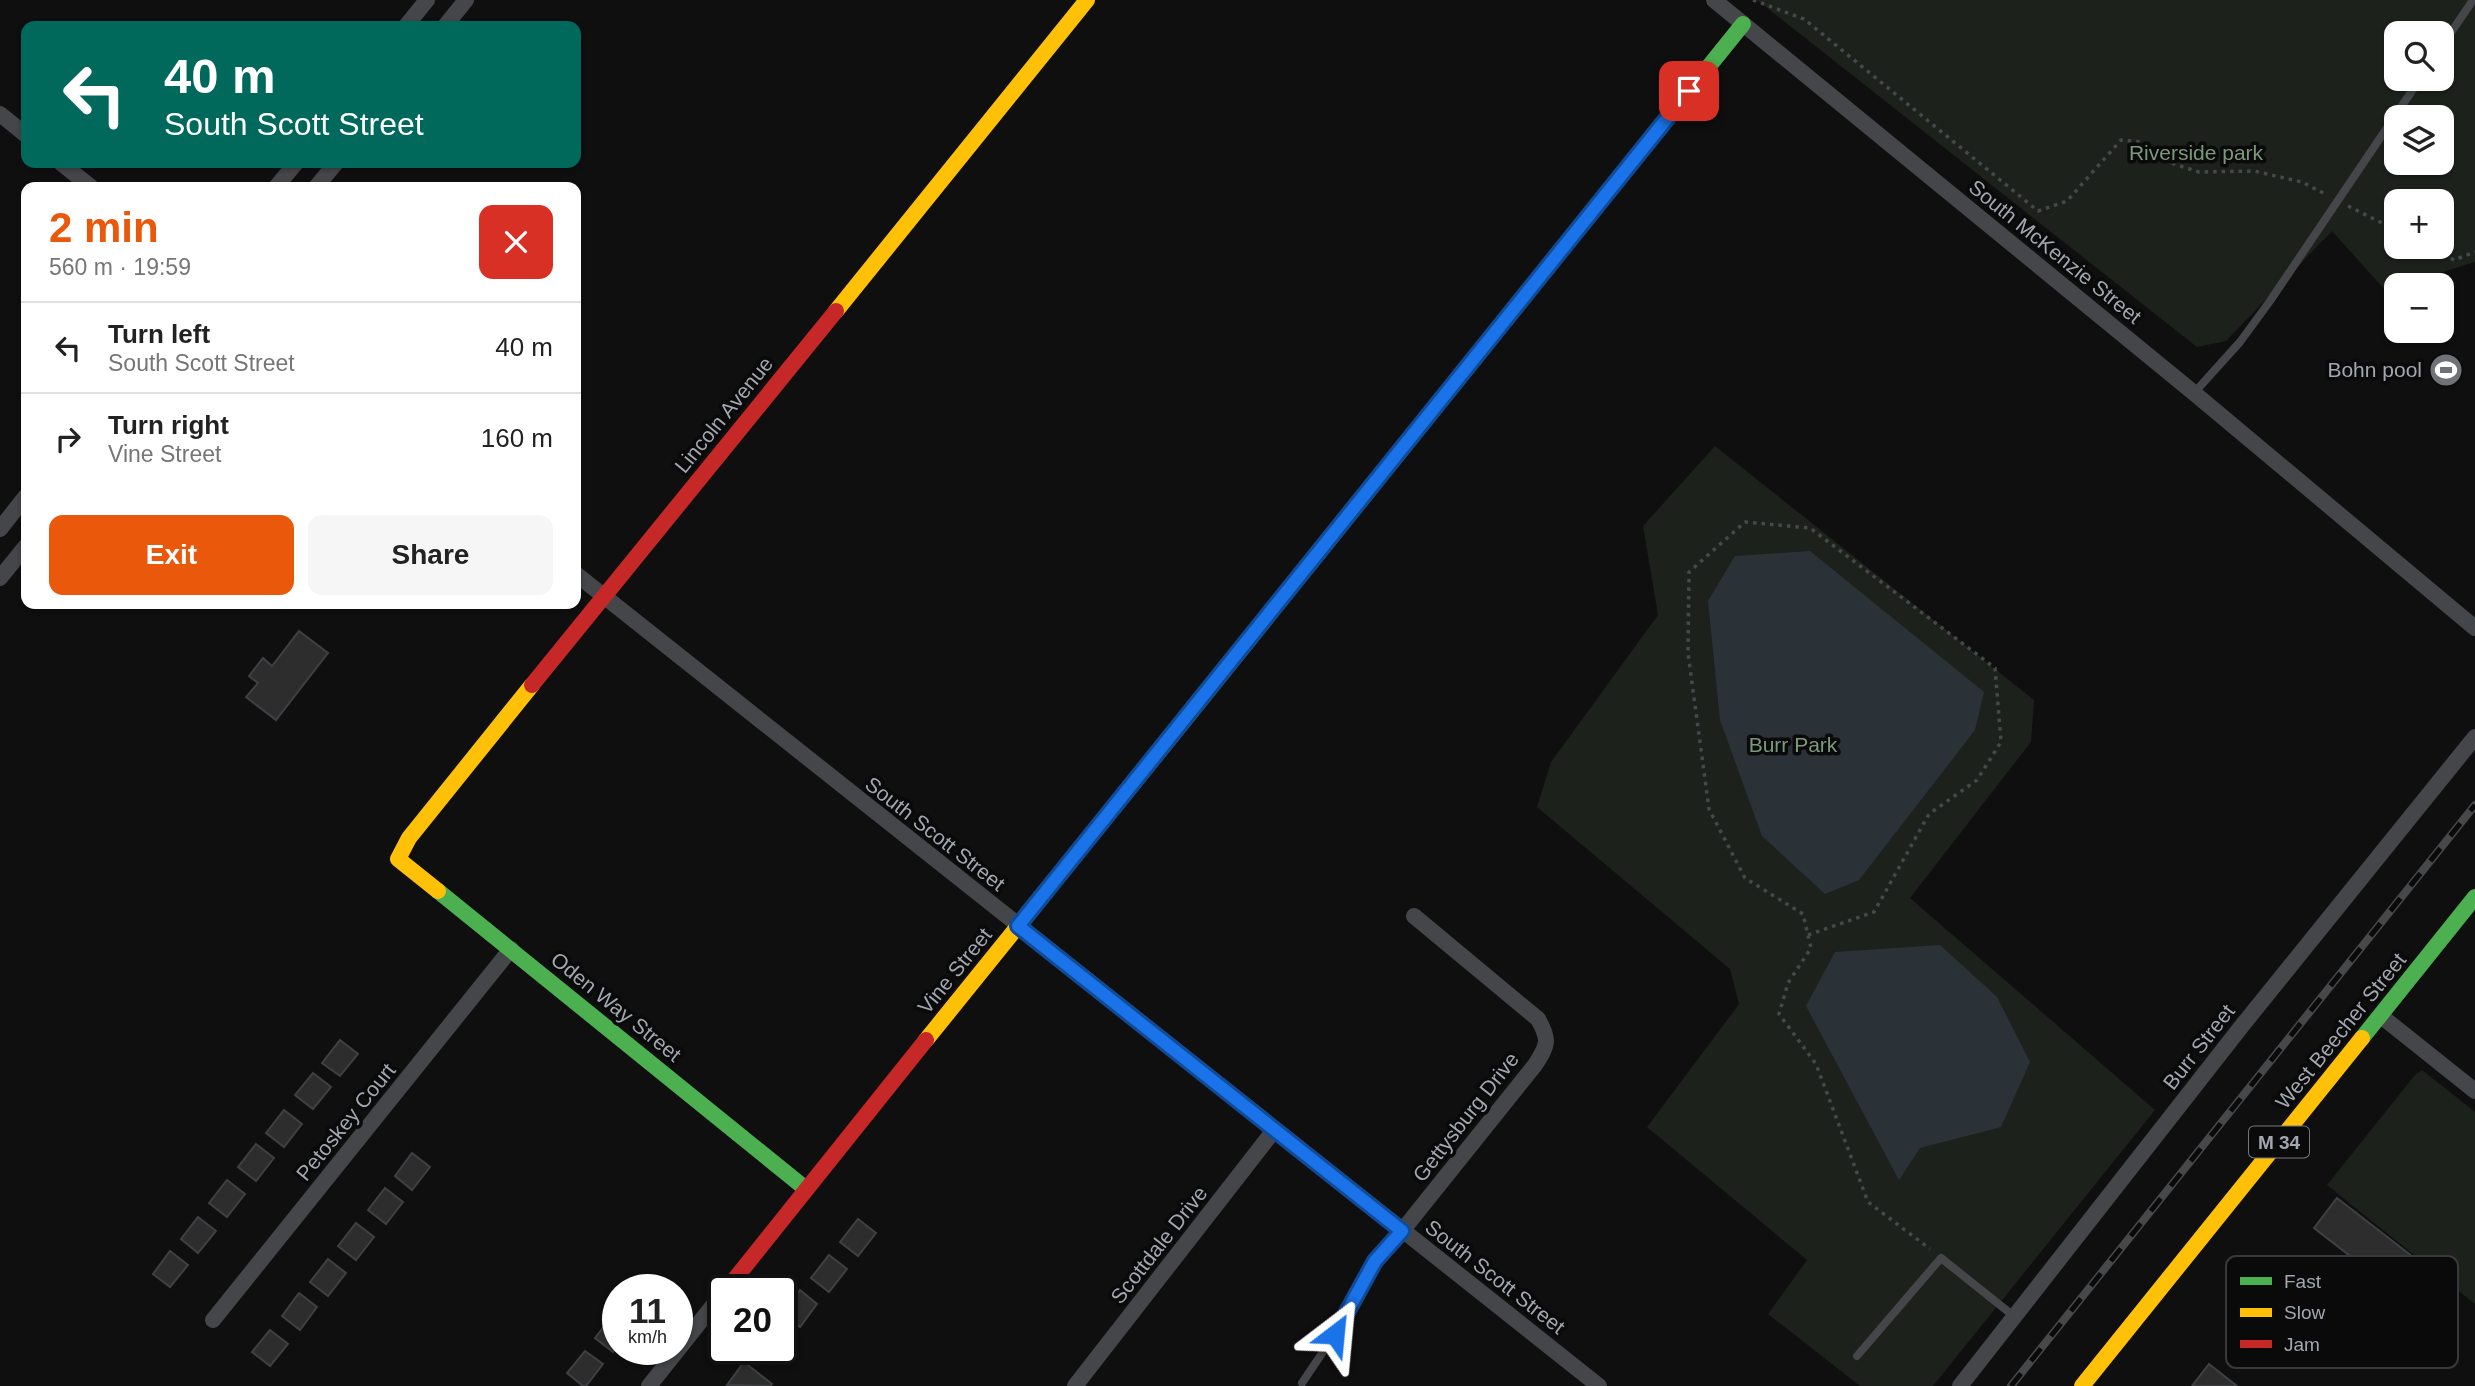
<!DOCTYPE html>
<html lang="en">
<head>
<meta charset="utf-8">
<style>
	:root { --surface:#fff; --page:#f6f6f6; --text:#222; --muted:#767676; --line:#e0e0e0; --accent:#ea580c }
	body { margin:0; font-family:Arial,sans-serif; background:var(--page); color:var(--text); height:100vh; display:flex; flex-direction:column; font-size:26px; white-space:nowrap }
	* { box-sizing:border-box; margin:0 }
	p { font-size:23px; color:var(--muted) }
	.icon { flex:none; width:38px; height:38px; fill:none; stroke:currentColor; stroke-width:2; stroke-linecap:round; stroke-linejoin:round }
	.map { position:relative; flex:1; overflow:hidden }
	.details { position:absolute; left:21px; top:182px; width:560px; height:427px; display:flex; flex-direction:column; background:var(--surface); border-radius:14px; box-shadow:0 2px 5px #0004 }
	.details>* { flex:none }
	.top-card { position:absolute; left:21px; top:21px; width:560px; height:147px; border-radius:14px; box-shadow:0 2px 5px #0004; background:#00695c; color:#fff; overflow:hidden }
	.tools { position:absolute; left:2384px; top:21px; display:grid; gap:14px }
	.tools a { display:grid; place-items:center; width:70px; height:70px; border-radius:14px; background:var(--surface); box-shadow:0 2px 5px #0004; font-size:35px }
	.speed { position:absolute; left:602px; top:1274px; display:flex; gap:14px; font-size:35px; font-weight:700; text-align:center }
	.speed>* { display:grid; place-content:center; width:91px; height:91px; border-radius:50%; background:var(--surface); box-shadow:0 2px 5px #0004; line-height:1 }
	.speed small { font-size:18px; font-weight:400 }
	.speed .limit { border:4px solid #111; border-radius:10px; background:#fff; color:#111 }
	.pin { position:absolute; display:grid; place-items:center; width:60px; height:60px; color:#fff; margin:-30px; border-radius:14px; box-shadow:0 4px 10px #0006 }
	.me { position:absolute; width:77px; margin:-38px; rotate:29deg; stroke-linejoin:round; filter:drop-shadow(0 0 5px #0008) }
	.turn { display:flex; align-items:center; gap:24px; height:147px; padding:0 28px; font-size:32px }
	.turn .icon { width:91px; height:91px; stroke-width:2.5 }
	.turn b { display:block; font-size:49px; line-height:60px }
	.round { display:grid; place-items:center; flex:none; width:74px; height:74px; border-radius:14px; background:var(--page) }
	.head { display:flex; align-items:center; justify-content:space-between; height:119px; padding:0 28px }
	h1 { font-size:42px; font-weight:700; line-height:52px; color:var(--accent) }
	.button { display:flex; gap:14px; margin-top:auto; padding:14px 28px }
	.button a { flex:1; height:80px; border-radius:14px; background:var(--accent); color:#fff; font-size:28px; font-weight:700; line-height:80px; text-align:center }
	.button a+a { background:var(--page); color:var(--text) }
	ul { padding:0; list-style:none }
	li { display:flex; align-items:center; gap:21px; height:91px; padding:0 28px; border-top:2px solid var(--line) }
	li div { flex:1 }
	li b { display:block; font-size:26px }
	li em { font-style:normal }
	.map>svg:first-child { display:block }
	.green { fill:#1c211c; fill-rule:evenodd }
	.water { fill:#2b3237 }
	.building { fill:#2d2d2e; stroke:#3f4043; stroke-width:2 }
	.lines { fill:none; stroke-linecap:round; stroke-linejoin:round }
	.path { stroke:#46484a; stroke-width:3.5; stroke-dasharray:3.5 5; stroke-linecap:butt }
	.lane { stroke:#454649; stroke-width:8 }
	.street { stroke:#454649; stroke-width:16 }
	.fast { stroke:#4caf50; stroke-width:16 }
	.slow { stroke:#ffc107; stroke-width:16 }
	.jam { stroke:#c62828; stroke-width:16 }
	.rail-casing { stroke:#47484a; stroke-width:8 }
	.rail { stroke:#0a0a0b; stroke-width:5; stroke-dasharray:16; stroke-linecap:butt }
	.route-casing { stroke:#114b97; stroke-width:18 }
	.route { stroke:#1a73e8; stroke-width:12 }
	.labels { text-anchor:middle; stroke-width:7; stroke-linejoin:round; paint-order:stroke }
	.shield { fill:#0a0a0b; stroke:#74787e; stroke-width:2 }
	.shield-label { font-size:19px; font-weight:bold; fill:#a2a7af }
	.park-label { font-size:21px; fill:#7c987b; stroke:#0a0a0b }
	.street-label { font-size:21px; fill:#a2a7af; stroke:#0a0a0b }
	.poi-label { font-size:21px; fill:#a2a7af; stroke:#0a0a0b; text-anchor:end }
	.key { fill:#0a0a0b; stroke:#38393c; stroke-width:2 }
	.key-label { font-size:19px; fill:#a2a7af }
</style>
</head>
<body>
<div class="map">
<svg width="2475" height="1386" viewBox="0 0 2475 1386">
	<rect width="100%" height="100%" fill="#0f0f10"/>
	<!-- green -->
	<g class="green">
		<path d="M1757 0H2475V262L2385 290 2332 231 2226 341 2197 347ZM2396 33H2441V79H2396ZM2396 117H2441V163H2396ZM2396 201H2441V247H2396Z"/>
		<polygon points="1715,446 2034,700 2031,742 1910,898 2155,1110 1933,1386 1860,1386 1768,1314 1807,1260 1647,1127 1739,1004 1730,969 1537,807 1551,762 1658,615 1643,526"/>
		<polygon points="2422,1070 2475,1112 2475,1304 2327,1185 2415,1075"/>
	</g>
	<!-- water -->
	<g class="water">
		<polygon points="1810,551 1984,692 1975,730 1859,880 1825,894 1762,836 1720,720 1708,601 1735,556"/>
		<polygon points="1940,945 1997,997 2030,1062 2001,1127 1920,1148 1899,1180 1806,1006 1835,952"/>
	</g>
	<!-- building -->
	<g class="building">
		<polygon points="299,631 328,653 276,720 246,697 258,683 249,676 263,658 272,666"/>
		<polygon points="340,1040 358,1054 340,1076 322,1063"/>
		<polygon points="313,1073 331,1087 313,1109 295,1095"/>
		<polygon points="284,1110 302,1124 284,1147 266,1133"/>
		<polygon points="256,1144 274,1158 256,1181 238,1167"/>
		<polygon points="412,1153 430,1167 412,1190 395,1176"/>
		<polygon points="227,1180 245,1194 227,1217 209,1203"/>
		<polygon points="385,1188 403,1202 386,1224 368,1210"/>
		<polygon points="2337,1198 2413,1257 2390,1287 2314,1228"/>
		<polygon points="198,1217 216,1231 198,1253 181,1239"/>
		<polygon points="858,1219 876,1233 858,1256 840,1242"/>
		<polygon points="356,1223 374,1237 356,1260 338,1246"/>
		<polygon points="170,1251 188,1265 170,1287 153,1274"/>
		<polygon points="829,1255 847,1269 829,1292 811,1278"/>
		<polygon points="328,1259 346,1273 328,1296 310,1282"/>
		<polygon points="642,1278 657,1290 632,1290"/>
		<polygon points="800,1290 817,1304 800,1327 782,1313"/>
		<polygon points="299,1293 317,1307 300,1330 282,1316"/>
		<polygon points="613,1315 618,1319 618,1345 613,1352 595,1338"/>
		<polygon points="270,1330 288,1344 270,1366 252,1352"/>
		<polygon points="782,1336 789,1341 772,1364 754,1350 782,1349"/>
		<polygon points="585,1351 603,1364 586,1386 583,1386 567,1373"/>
		<polygon points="744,1362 772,1384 770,1386 727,1385"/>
		<polygon points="2209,1364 2237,1386 2192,1386"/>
	</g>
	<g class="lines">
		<!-- path -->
		<g class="path">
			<polyline points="1753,0 1804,19 2038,211 2067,201 2121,140 2141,142 2171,163 2199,172 2254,171 2302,182 2325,194"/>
			<polyline points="2348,206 2396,230"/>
			<polyline points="2428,247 2454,260 2475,252"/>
			<polyline points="1808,935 1874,912 1929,814 1977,780 2001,742 1995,668 1810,528 1745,522 1689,572 1688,653 1709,809 1745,878 1803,914 1811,948 1788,983 1779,1014 1816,1064 1868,1202 1930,1249"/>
		</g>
		<!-- lane -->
		<g class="lane">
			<polyline points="2441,47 2473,0"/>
			<polyline points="2194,393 2240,342 2270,301 2420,79"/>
			<polyline points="1857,1356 1941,1258 2015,1317"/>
			<polyline points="1302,1383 1335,1334 1375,1261 1402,1231"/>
		</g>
		<!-- street -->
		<g class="street">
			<polyline points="1714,0 2194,393 2475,628"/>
			<polyline points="406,26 427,0"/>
			<polyline points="445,26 466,0"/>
			<polyline points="0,114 26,135"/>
			<polyline points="61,163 91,187"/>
			<polyline points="276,187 296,163"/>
			<polyline points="316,187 336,163"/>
			<polyline points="0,529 26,496"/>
			<polyline points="576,574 1599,1386"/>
			<polyline points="0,578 26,546"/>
			<polyline points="2381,1016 2475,1091"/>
			<path d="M1402 1231 1535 1065C1548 1045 1550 1040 1538 1019L1414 916"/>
			<polyline points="213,1320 511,949"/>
			<polyline points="649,1386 723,1293"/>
			<polyline points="1075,1386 1275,1129"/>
			<polyline points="1960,1386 2241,1027 2475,737"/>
		</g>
		<!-- fast -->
		<g class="fast">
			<polyline points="1656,132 1743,24"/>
			<polyline points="1191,712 1480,352"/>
			<polyline points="438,891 806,1189"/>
			<polyline points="2362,1038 2475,897"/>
		</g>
		<!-- slow -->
		<g class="slow">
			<polyline points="836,311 1087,0"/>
			<polyline points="438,891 398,859 409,838 532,685"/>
			<polyline points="926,1040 1191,712"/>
			<polyline points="2082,1386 2362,1038"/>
		</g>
		<!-- jam -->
		<g class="jam">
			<polyline points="1480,352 1656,132"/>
			<polyline points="532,685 836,311"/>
			<polyline points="726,1290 926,1040"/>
		</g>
		<defs>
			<polyline id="rail" points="2011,1386 2475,805"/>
		</defs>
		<!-- rail casing -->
		<use href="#rail" class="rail-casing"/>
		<!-- rail -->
		<use href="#rail" class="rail"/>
	</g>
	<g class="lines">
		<defs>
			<polyline id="route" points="1335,1334 1375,1261 1402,1231 1018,926 1689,91"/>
		</defs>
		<!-- route casing -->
		<use href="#route" class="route-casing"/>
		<!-- route -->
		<use href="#route" class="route"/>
	</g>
	<!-- icons -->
	<defs>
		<symbol id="stadium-disc" viewBox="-11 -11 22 22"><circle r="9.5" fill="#6f7277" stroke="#0a0a0b"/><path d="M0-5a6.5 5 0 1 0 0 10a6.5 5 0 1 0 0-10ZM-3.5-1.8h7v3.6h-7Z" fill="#fff"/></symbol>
	</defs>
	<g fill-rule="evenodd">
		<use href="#stadium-disc" x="2427" y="351" width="38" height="38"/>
	</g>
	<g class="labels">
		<!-- shield labels -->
		<rect class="shield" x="2249" y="1126.5" width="60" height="31" rx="5"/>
		<g class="shield-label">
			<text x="2279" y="1149">M 34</text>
		</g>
		<!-- park labels -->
		<g class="park-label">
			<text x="2196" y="160">Riverside park</text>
			<text x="1793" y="752">Burr Park</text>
		</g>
		<!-- street labels -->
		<g class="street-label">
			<text transform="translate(2055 252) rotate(39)" y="7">South McKenzie Street</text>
			<text transform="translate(724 415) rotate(-51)" y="7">Lincoln Avenue</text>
			<text transform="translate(935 834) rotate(38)" y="7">South Scott Street</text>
			<text transform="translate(955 971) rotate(-51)" y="7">Vine Street</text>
			<text transform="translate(616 1007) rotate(39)" y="7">Oden Way Street</text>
			<text transform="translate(2341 1031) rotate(-51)" y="7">West Beecher Street</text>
			<text transform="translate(2199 1047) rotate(-52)" y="7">Burr Street</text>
			<text transform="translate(1466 1117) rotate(-52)" y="7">Gettysburg Drive</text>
			<text transform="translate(346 1122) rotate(-51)" y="7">Petoskey Court</text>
			<text transform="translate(1159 1245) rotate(-52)" y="7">Scottdale Drive</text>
			<text transform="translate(1495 1277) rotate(38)" y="7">South Scott Street</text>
		</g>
		<!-- poi labels -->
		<g class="poi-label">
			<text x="2422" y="377">Bohn pool</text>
		</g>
	</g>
	<!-- legend -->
	<rect x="2226" y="1256" width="232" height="112" rx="10" class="key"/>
	<rect x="2240" y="1277" width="32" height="8" fill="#4caf50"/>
	<rect x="2240" y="1308" width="32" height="9" fill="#ffc107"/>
	<rect x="2240" y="1340" width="32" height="8" fill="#c62828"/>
	<g class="key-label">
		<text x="2284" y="1288">Fast</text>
		<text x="2284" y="1319">Slow</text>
		<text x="2284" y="1351">Jam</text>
	</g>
</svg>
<div class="tools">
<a><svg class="icon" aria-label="search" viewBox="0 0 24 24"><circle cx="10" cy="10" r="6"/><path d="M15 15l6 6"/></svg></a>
<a><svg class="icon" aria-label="layers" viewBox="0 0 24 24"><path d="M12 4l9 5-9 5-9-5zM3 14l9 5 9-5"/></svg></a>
<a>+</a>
<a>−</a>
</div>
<div class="speed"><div>11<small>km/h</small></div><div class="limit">20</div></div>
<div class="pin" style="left:1689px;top:91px;background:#d93025"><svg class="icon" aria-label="arrive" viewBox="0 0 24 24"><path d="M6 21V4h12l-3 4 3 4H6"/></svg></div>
<svg class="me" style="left:1335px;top:1334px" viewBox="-20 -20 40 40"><path d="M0-17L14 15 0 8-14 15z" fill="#1a73e8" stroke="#fff" stroke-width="4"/></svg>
<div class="top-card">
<div class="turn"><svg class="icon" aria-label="left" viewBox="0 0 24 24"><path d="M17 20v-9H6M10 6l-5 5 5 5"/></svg><div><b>40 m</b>South Scott Street</div></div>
</div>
<section class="details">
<div class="head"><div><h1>2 min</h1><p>560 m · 19:59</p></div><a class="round" style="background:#d93025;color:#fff"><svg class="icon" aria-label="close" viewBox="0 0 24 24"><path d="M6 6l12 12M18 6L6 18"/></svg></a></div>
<ul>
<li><svg class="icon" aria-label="left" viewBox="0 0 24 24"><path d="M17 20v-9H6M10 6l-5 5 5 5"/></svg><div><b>Turn left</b><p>South Scott Street</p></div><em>40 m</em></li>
<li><svg class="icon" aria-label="right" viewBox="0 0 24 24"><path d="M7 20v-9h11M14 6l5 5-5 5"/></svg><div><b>Turn right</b><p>Vine Street</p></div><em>160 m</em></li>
</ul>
<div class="button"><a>Exit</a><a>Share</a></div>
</section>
</div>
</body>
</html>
